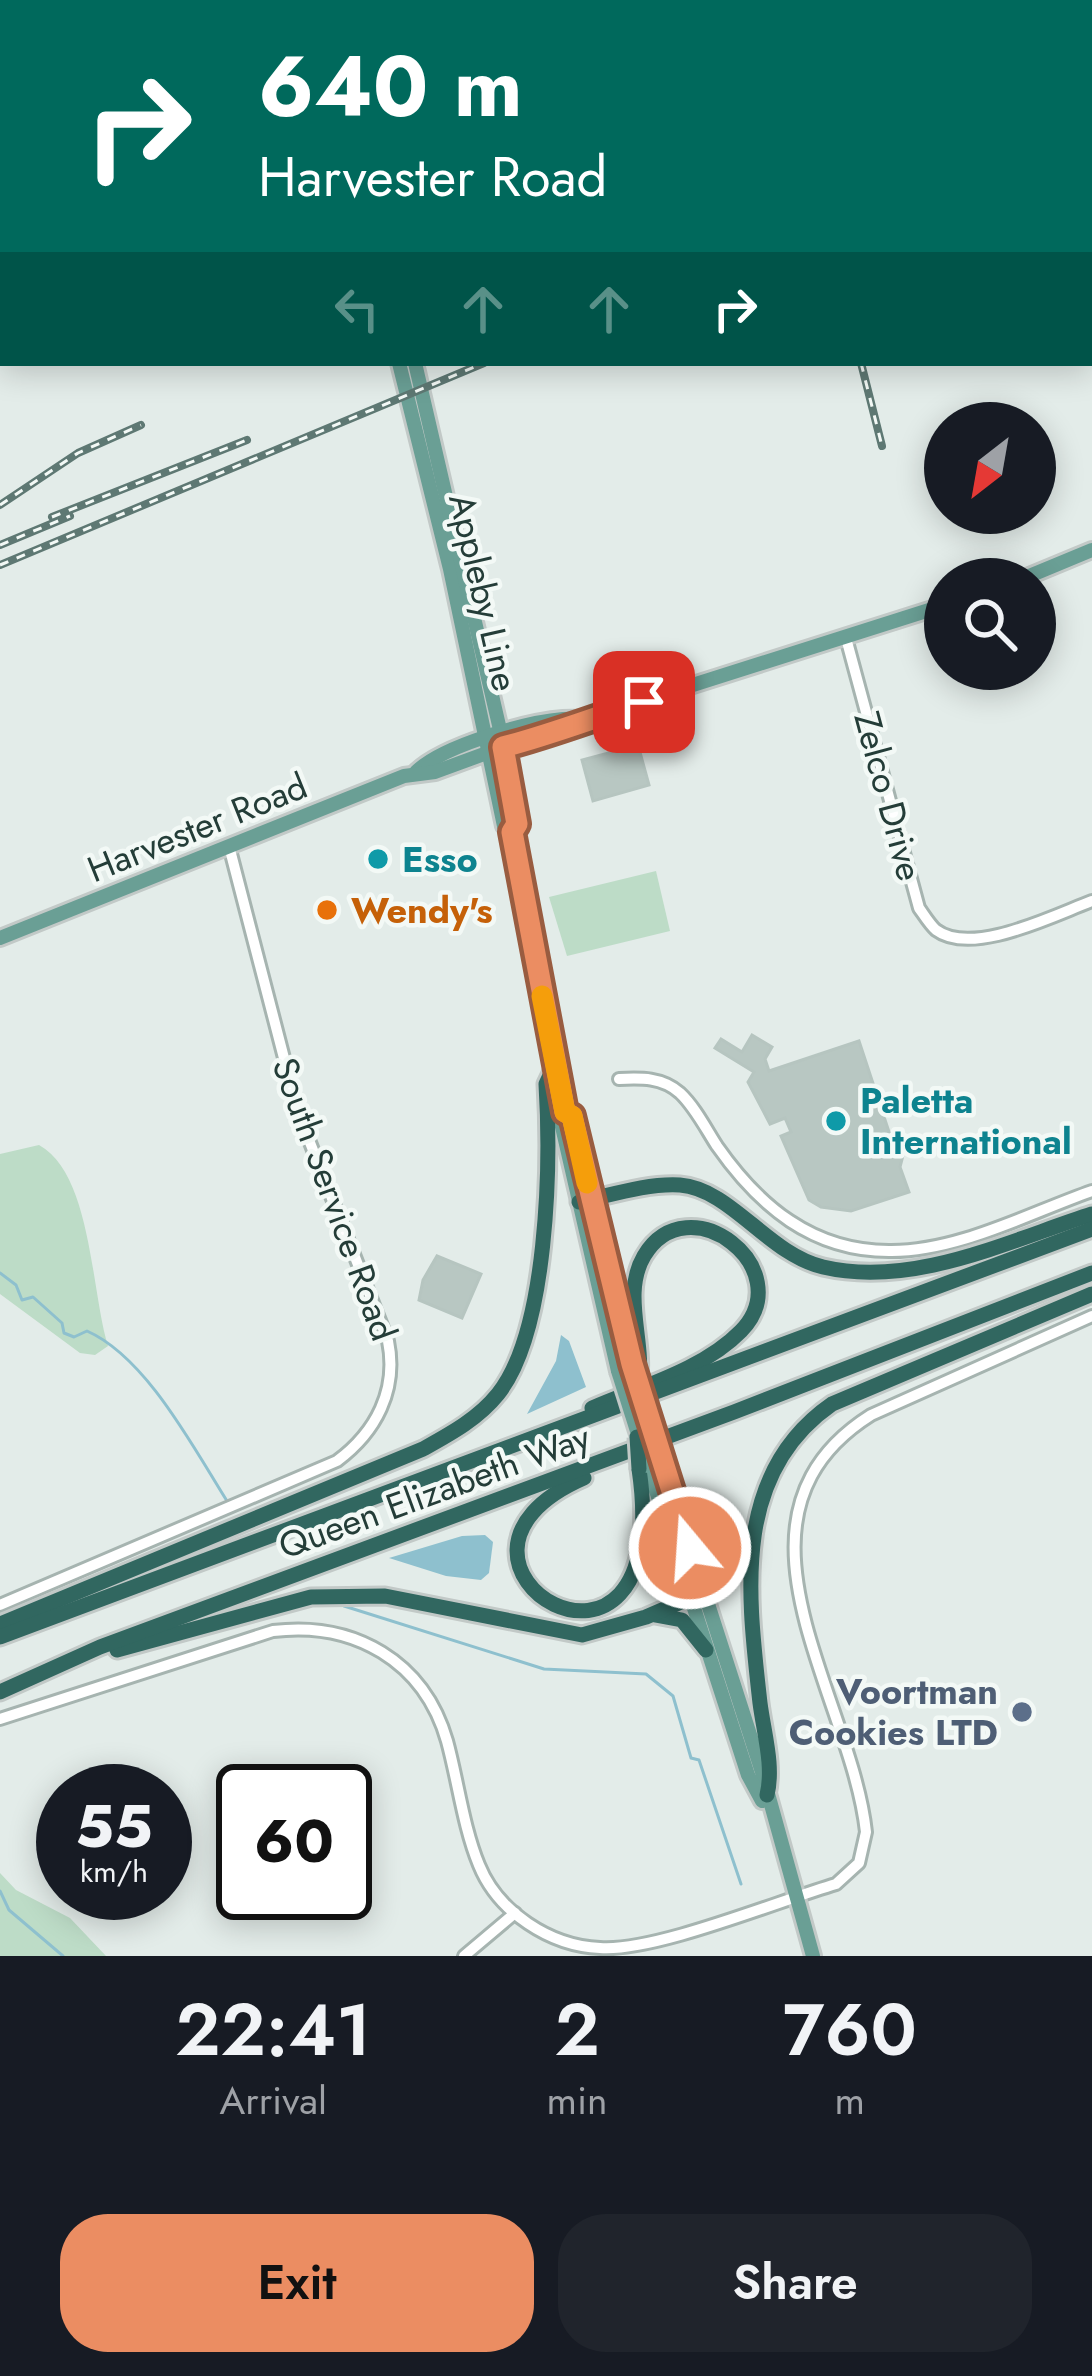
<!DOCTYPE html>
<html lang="en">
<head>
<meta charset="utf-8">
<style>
	:root { --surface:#171b24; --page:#20242c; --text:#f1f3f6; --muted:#9ea1a6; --accent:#eb8d62 }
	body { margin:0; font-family:Jost,sans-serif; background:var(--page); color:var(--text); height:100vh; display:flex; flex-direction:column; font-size:45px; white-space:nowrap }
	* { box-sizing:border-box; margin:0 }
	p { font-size:39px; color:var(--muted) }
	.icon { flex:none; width:66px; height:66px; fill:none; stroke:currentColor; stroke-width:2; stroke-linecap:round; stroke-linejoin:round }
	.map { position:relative; height:1956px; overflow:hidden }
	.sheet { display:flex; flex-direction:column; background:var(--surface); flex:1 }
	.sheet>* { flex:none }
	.hud { position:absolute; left:0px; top:0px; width:1092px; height:366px; box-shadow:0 6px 30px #0003; background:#00695c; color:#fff; overflow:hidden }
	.needle { width:78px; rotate:211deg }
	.tools { position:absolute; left:924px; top:402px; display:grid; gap:24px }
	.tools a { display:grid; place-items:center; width:132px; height:132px; border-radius:50%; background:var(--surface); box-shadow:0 6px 30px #0003; font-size:60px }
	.speed { position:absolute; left:36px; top:1764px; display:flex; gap:24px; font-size:60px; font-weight:700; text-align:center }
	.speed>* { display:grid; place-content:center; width:156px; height:156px; border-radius:50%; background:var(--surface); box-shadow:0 6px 30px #0003; line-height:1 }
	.speed small { font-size:30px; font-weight:400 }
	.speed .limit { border:6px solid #111; border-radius:18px; background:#fff; color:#111 }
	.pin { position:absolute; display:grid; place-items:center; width:102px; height:102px; color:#fff; margin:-51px; border-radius:24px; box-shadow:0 6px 18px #0006 }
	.me { position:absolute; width:132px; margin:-66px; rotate:342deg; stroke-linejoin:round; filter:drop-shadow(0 0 9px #0008) }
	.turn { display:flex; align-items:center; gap:42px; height:252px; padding:0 60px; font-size:54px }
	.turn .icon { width:156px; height:156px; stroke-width:2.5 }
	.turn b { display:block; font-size:84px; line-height:102px }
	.lanes { display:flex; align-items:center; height:114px; padding:0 60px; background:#0003; justify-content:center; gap:60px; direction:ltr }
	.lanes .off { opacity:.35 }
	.eta { display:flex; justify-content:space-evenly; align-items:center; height:204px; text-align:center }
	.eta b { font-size:72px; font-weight:600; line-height:84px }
	.primary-button { display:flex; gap:24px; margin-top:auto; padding:24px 60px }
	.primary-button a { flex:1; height:138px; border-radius:48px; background:var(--accent); color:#111; font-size:48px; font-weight:600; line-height:138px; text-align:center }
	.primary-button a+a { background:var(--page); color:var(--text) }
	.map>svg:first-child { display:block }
	.green { fill:#bddcc7 }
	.water { fill:#8ec0ce }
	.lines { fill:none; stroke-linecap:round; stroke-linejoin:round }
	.stream { stroke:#8ec0ce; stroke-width:3 }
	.building { fill:#b8c7c2; stroke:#b6c5c0; stroke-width:3 }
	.minor-casing { stroke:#a6b4b0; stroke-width:16 }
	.major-casing { stroke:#c2c9c7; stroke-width:20 }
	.highway-casing { stroke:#c2c9c7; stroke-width:21 }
	.minor { stroke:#fff; stroke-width:10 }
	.major { stroke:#6a9f95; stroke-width:14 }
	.highway { stroke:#316760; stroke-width:15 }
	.rail-casing { stroke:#5e7873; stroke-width:8 }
	.rail { stroke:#f3f9f6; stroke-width:3; stroke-dasharray:9; stroke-linecap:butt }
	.major-bridge-casing { stroke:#c2c9c7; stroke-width:20; stroke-linecap:butt }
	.highway-bridge-casing { stroke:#c2c9c7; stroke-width:21; stroke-linecap:butt }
	.major-bridge { stroke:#6a9f95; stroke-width:14 }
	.highway-bridge { stroke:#316760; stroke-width:15 }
	.route-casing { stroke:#995c40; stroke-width:30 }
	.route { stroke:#eb8d62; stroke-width:21 }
	.slow { stroke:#f59e0b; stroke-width:21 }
	.culture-dot { fill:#0f9aa8; stroke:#f3f9f6; stroke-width:4.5 }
	.food-dot { fill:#e8710a; stroke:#f3f9f6; stroke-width:4.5 }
	.service-dot { fill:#5c6f8a; stroke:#f3f9f6; stroke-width:4.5 }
	.labels { text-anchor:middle; stroke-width:9; stroke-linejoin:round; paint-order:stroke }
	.street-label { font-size:36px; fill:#243d38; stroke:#f3f9f6 }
	.culture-label { font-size:36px; font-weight:bold; fill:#0d838f; stroke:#f3f9f6; text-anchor:start }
	.food-label { font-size:36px; font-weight:bold; fill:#c56008; stroke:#f3f9f6; text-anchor:start }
	.service-label { font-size:36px; font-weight:bold; fill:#4e5e75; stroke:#f3f9f6; text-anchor:end }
</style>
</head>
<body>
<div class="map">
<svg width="1092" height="1956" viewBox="0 0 1092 1956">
	<rect width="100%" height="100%" fill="#e3ece9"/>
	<!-- green -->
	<g class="green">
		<polygon points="656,871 670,931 567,956 549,897"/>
		<path d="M39 1145C92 1174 91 1292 108 1346L95 1355 80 1353 0 1294V1154Z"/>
		<polygon points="0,1873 16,1890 70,1918 106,1956 0,1956"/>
	</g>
	<!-- water -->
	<g class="water">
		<polygon points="561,1335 569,1341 586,1387 527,1414 556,1361"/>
		<polygon points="462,1536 485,1535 493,1542 489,1573 481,1580 446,1576 389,1558"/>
	</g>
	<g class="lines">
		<!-- stream -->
		<g class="stream">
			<path d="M0 1273 16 1285 22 1300 33 1297 62 1323 64 1333 74 1337 87 1331C146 1357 193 1447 227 1501"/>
			<polyline points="344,1606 544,1669 646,1674 673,1696 691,1758 699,1760 741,1884"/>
			<polyline points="0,1891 9,1910 63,1956"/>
		</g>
	</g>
	<!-- building -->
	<g class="building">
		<polygon points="638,745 649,785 593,801 582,760"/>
		<polygon points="752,1035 772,1047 765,1059 769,1071 859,1041 892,1141 906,1144 900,1167 909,1192 851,1211 821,1207 809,1200 781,1136 791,1132 785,1118 770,1124 748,1082 754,1072 715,1048 721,1039 742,1052"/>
		<polygon points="437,1256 481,1274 462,1318 419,1300 423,1280"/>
	</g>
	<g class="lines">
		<defs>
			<g id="minor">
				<polyline points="7,0 8,3"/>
				<polyline points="72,3 74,0"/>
				<polyline points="234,3 236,0"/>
				<polyline points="271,3 280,0"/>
				<polyline points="0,89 3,88"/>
				<path d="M846 638 919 908C924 915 930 925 936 930 972 957 1054 915 1092 901"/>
				<path d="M619 1079C641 1078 662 1077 680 1093 695 1107 706 1129 717 1146 759 1206 812 1251 889 1251 957 1252 1029 1213 1092 1191"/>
				<path d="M0 1605 337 1461C376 1432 398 1390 388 1341L298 1112 229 846"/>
				<path d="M0 1719 273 1631C354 1621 424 1661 447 1741 458 1781 463 1826 479 1865 498 1912 550 1946 600 1948 655 1952 778 1901 836 1884L859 1863 866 1832C851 1694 710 1517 871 1415L1092 1316"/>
				<polyline points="464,1956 515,1913"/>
			</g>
			<g id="major">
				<polyline points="309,0 310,3"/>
				<polyline points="326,0 326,3"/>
				<polyline points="399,363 450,569 504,826 512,832 565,1112 560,1118 618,1371"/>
				<polyline points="415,363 501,734 517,824 512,832"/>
				<polyline points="1022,579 1092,550"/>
				<path d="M416 772C442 746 526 722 563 719 574 718 581 720 592 717L945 605"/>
				<polyline points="0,938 404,776 435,772 503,747 570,730 579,721"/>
				<polyline points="565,1112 572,1116 636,1377"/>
				<polyline points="662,1461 762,1772 813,1956"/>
				<polyline points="648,1466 748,1775 762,1801"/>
			</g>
			<g id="highway">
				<path d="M579 1202C611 1195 647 1183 680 1185 731 1189 768 1254 823 1267 913 1288 1008 1241 1092 1214"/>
				<path d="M592 1408C640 1387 703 1370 741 1331 801 1269 688 1182 644 1256 621 1295 646 1343 638 1384"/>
				<path d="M584 1478C392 1562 678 1734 639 1469"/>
				<polyline points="655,1615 682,1620 706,1650"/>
				<path d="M0 1624 423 1449C450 1434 478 1419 498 1394 548 1331 551 1165 546 1084L555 1065"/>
				<polyline points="0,1637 1092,1229"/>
				<polyline points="117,1650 311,1597 385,1596 582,1635 646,1617 704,1592"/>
				<polyline points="0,1692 100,1647 734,1412 1092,1273"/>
				<path d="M767 1795C774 1766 764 1734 760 1703 748 1595 731 1474 832 1404L1092 1294"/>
			</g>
		</defs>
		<!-- minor casing -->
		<use href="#minor" class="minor-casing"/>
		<!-- major casing -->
		<use href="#major" class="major-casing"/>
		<!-- highway casing -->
		<use href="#highway" class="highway-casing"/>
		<!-- minor -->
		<use href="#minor" class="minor"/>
		<!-- major -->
		<use href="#major" class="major"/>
		<!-- highway -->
		<use href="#highway" class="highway"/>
		<defs>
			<g id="rail">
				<polyline points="1089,115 1092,113"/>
				<polyline points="861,363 882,446"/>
				<polyline points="0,505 78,453 141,425"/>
				<polyline points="52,517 247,440"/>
				<polyline points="0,545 70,516"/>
				<polyline points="0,565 484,363"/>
			</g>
		</defs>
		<!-- rail casing -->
		<use href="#rail" class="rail-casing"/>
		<!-- rail -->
		<use href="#rail" class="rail"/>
		<defs>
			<g id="major-bridge">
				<polyline points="618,1371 648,1466"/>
				<polyline points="638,1384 662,1461"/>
			</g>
			<polyline id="highway-bridge" points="637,1437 639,1469"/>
		</defs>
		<!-- major-bridge casing -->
		<use href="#major-bridge" class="major-bridge-casing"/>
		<!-- highway-bridge casing -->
		<use href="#highway-bridge" class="highway-bridge-casing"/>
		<!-- major-bridge -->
		<use href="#major-bridge" class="major-bridge"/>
		<!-- highway-bridge -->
		<use href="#highway-bridge" class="highway-bridge"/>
	</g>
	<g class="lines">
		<defs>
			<path id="route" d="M644 702C595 717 553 734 503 747L517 824 512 832 565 1112 572 1116 632 1364 690 1548"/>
		</defs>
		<!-- route casing -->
		<use href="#route" class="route-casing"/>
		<!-- route -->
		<use href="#route" class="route"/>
		<!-- slow -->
		<polyline class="slow" points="542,996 565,1112 572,1116 587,1183"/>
	</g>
	<!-- markers -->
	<g class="culture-dot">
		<circle cx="378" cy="859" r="12"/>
		<circle cx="836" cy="1121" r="12"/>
	</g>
	<circle class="food-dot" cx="327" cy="910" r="12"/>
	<circle class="service-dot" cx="1022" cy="1712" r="12"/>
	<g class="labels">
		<!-- street labels -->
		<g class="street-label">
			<text transform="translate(484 592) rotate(77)" y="13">Appleby Line</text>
			<text transform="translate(889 796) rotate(75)" y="13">Zelco Drive</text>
			<text transform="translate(197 827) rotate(-22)" y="13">Harvester Road</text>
			<text transform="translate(335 1199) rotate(70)" y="13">South Service Road</text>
			<text transform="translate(434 1491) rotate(-20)" y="13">Queen Elizabeth Way</text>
		</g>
		<!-- culture labels -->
		<g class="culture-label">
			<text x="402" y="872">Esso</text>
			<text x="860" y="1113">Paletta<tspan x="860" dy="41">International</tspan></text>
		</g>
		<!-- food labels -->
		<g class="food-label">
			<text x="351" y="923">Wendy's</text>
		</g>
		<!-- service labels -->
		<g class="service-label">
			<text x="998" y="1704">Voortman<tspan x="998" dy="41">Cookies LTD</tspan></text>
		</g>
	</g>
</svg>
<div class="tools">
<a><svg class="needle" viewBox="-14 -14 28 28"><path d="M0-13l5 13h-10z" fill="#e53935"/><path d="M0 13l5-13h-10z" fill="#9ea1a6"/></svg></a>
<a><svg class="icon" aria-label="search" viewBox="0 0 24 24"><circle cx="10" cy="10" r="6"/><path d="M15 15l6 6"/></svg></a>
</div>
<div class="speed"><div>55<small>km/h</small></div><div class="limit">60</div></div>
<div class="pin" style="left:644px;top:702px;background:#d93025"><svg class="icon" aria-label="arrive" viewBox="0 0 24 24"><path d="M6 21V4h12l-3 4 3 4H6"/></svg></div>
<svg class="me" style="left:690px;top:1548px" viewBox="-20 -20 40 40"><circle r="17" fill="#eb8d62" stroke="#fff" stroke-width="3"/><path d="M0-11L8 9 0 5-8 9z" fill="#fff"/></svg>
<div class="hud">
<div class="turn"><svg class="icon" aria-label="right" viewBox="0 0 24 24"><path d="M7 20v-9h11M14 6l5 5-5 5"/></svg><div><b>640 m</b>Harvester Road</div></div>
<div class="lanes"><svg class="icon off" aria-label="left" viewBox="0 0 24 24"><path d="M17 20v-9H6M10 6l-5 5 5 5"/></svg><svg class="icon off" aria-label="ahead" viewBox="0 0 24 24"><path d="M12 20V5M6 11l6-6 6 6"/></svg><svg class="icon off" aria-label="ahead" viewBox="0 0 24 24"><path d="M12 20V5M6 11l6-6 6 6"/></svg><svg class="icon" aria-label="right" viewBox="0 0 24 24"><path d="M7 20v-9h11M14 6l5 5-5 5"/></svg></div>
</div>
</div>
<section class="sheet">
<div class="eta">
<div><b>22:41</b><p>Arrival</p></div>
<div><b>2</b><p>min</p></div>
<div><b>760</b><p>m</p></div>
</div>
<div class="primary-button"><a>Exit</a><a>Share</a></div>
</section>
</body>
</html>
